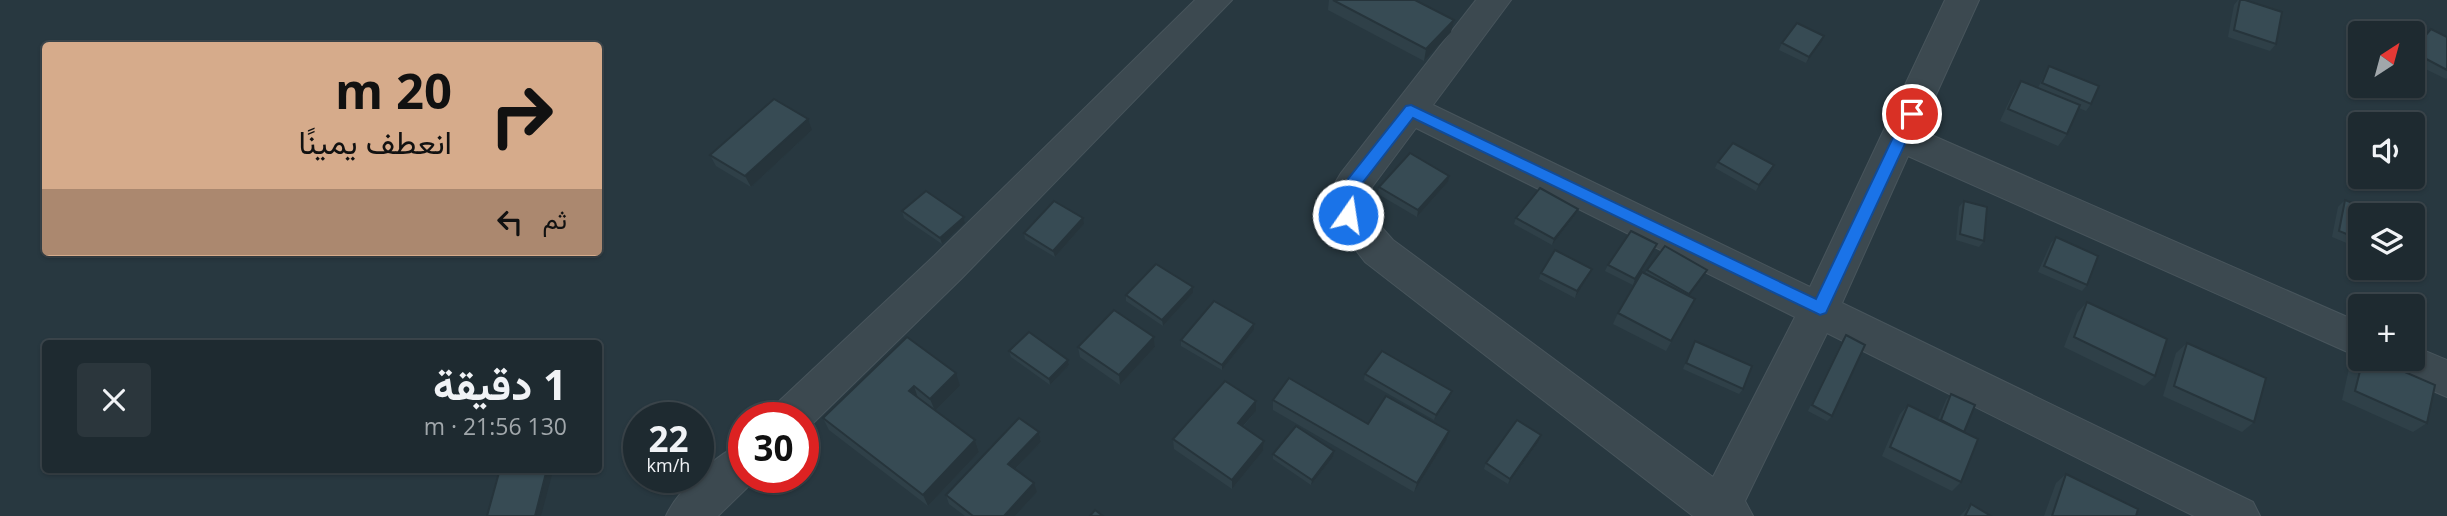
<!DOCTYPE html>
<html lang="ar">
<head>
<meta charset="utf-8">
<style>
	:root { --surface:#1e2a30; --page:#2b363c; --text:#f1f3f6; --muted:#a1a7ab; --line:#3c464c }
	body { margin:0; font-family:"Open Sans",Vazirmatn,sans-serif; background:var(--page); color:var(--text); direction:rtl; height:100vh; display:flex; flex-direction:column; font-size:26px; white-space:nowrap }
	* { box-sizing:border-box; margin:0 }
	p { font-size:23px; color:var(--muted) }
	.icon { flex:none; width:38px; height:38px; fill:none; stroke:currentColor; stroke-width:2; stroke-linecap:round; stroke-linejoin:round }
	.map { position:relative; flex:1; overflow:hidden; direction:ltr }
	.details { position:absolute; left:42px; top:340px; width:560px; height:133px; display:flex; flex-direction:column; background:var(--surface); border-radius:7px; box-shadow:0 2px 5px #0004,0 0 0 2px var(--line); direction:rtl }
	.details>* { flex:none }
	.guide { position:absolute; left:42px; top:42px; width:560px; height:214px; border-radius:7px; box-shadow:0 2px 5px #0004,0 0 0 2px var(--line); direction:rtl; background:#d6ab8b; color:#111; overflow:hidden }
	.needle { width:46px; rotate:36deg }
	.buttons { position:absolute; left:2348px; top:21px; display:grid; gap:14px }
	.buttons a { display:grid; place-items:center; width:77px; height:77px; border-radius:7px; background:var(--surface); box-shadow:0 2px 5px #0004,0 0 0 2px var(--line); font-size:35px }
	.speed { position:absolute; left:623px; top:402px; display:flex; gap:14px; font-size:35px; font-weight:700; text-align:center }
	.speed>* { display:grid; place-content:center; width:91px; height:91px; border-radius:50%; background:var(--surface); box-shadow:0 2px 5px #0004,0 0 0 2px var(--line); line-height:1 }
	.speed small { font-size:18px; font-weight:400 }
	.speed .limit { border:10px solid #d22; background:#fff; color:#111 }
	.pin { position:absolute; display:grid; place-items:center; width:60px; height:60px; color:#fff; margin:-30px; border:4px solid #fff; border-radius:50%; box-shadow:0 2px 7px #0007 }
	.me { position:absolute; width:77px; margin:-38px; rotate:13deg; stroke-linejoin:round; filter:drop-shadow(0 0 5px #0008) }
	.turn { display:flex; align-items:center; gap:24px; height:147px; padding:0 35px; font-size:32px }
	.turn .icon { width:91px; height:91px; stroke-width:2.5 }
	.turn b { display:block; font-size:49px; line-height:60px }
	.then { display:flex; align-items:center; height:66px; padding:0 35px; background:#0003; gap:14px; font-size:26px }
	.round { display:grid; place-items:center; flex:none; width:74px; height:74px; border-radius:7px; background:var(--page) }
	.head { display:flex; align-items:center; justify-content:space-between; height:119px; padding:0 35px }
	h1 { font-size:42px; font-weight:700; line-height:52px }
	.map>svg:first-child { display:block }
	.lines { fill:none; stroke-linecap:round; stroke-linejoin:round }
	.minor-casing { stroke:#48555c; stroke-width:2 }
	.minor { fill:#3c4950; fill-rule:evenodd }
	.wall { fill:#2f4048 }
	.shaded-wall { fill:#26343b }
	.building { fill:#374b54; stroke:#26343b; stroke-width:2 }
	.route { fill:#1a73e8; stroke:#114b97; stroke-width:2 }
</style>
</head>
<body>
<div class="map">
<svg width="2447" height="516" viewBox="0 0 2447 516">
	<rect width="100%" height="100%" fill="#283840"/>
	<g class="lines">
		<defs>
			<g id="minor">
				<polygon points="1195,0 1232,0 962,278 805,431 803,418 769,418 775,405 934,256"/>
				<path d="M1476 0H1511L1433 105 1810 287 1945 0H1979L1920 130 2361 323V358L1908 156 1842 303 2253 502 2260 516H2194L1827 333 1745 501 1753 516H1693L1365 262 1329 215 1335 183 1341 173ZM1416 128 1795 317 1713 477 1393 240 1367 211 1372 187Z"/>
				<polygon points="2413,346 2447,360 2447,397 2387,371 2381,359 2413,359"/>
				<path d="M744 443V478H757L718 516H666C677 491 718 452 744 443Z"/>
			</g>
		</defs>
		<!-- minor casing -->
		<use href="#minor" class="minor-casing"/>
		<!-- minor -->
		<use href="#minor" class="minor"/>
	</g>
	<!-- wall -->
	<g class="wall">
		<polygon points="1329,0 1415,0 1451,32 1424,61 1328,10"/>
		<polygon points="2238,0 2245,0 2276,44 2270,51 2228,37 2234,5"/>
		<polygon points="2431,29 2447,37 2447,78 2446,79 2413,63 2413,48"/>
		<polygon points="1782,43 1821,43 1806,63 1779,50"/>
		<polygon points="2049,66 2091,104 2086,111 2079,108 2067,134 2058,146 2000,121 2013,93 2021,81 2038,88 2045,73"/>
		<polygon points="812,130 751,187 716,166 710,155"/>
		<polygon points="1718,162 1774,165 1771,172 1756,191 1715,168"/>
		<polygon points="1448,182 1417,217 1378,194 1379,187"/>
		<polygon points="2345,200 2361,215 2361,249 2332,237 2338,207"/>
		<polygon points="1964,201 1984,241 1979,247 1956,240 1959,207"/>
		<polygon points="902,211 964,217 965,223 942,244 904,218"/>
		<polygon points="1575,215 1552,245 1514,224 1516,218"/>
		<polygon points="1084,224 1055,257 1025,239 1024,233"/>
		<polygon points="2056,237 2087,285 2082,291 2038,272 2051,243"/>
		<polygon points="1657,244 1633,285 1605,271 1608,265"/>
		<polygon points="1647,270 1704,276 1689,296 1695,299 1666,351 1613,324 1618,313"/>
		<polygon points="1541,273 1589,275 1575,298 1539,279"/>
		<polygon points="1193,293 1163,326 1126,301 1126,295"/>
		<polygon points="2087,302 2155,376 2144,386 2064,347 2077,313"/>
		<polygon points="1254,330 1222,370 1181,346 1181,340"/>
		<polygon points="1846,335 1832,416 1827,421 1808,411 1842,341"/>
		<polygon points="907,337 960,386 935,411 975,440 979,452 928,506 829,430 823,418"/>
		<polygon points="1154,337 1155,347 1120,385 1080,357 1078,347"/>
		<polygon points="1695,341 1743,389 1739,394 1683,369"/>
		<polygon points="2187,343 2254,422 2242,432 2163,396 2176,353"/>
		<polygon points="1009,351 1068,360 1069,365 1050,385 1011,357"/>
		<polygon points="2361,356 2361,359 2375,359 2427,423 2413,432 2342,400 2350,364"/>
		<polygon points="1365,374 1452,391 1450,397 1434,420 1364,380"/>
		<polygon points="1951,394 1964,432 1961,482 1952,491 1882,456 1900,414 1908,405 1938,419 1946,400"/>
		<polygon points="1273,400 1368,424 1446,441 1414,492 1273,410"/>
		<polygon points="1256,411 1243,427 1264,441 1263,451 1232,489 1174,449 1173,439"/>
		<polygon points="1039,432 1041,442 1015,469 1037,492 1015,516 965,516 949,504 946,495"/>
		<polygon points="1541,435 1539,441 1508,484 1484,469 1486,463"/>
		<polygon points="1273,454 1333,457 1311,485 1273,459"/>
		<polygon points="2066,474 2136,516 2044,516 2056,483"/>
		<polygon points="1971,504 1991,516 1960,516"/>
	</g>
	<!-- shaded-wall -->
	<g class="shaded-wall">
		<polygon points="1454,20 1451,32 1424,61 1426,49"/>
		<polygon points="1824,36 1821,43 1806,63 1809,57"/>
		<polygon points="808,119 812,130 751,187 745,176"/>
		<polygon points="1774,165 1771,172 1756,191 1759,185"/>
		<polygon points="1449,176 1448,182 1417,217 1418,210"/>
		<polygon points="1578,209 1575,215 1552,245 1554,239"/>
		<polygon points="964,217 965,223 942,244 940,238"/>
		<polygon points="1083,218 1084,224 1055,257 1053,251"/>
		<polygon points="1657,244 1654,250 1633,285 1635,279"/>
		<polygon points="1592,269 1589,275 1575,298 1577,291"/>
		<polygon points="1707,270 1704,276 1686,300 1689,294"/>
		<polygon points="1193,287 1193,293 1163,326 1162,320"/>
		<polygon points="1254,324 1254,330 1222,370 1222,365"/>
		<polygon points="1154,337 1155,347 1120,385 1119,375"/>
		<polygon points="1068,360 1069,365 1050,385 1049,379"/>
		<polygon points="956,373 960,386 935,411 930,399"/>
		<polygon points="914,386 918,398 909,391"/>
		<polygon points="1452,391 1450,397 1434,420 1436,415"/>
		<polygon points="1256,401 1256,411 1237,433 1238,423"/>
		<polygon points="1449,431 1446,441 1414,492 1417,483"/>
		<polygon points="1039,432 1041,442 1011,473 1008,464"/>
		<polygon points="1541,435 1539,441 1508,484 1510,479"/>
		<polygon points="975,440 979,452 928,506 923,495"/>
		<polygon points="1264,441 1263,451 1232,489 1232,480"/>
		<polygon points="1334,451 1333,457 1311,485 1312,480"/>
		<polygon points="547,469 551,469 553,471 541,516 535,516"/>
		<polygon points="1034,483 1037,492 1015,516 1004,516"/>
	</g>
	<!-- building -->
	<g class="building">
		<polygon points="1333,0 1415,0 1454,20 1426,49"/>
		<polygon points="2240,0 2245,0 2282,12 2276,44 2234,30"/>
		<polygon points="1797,23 1824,36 1809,57 1782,43"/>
		<polygon points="2431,29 2447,37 2447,70 2413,52 2413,50"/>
		<polygon points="2049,66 2099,86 2091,104 2042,83"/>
		<polygon points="2021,81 2080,105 2067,134 2008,109"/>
		<polygon points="774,99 808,119 745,176 710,155"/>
		<polygon points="1733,143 1774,165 1759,185 1718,162"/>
		<polygon points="1410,153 1449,176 1418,210 1379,187"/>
		<polygon points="1540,188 1578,209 1554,239 1516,218"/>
		<polygon points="926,191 964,217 940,238 902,211"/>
		<polygon points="2345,200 2378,213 2378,215 2361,215 2361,240 2339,231"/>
		<polygon points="1054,201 1083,218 1053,251 1024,233"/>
		<polygon points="1964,201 1987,207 1984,241 1960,234"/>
		<polygon points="1631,231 1657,244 1635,279 1608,265"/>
		<polygon points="2056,237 2098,256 2087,285 2044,266"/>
		<polygon points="1665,246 1707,270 1689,294 1647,270"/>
		<polygon points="1555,250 1592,269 1577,291 1541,273"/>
		<polygon points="1156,264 1193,287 1162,320 1126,295"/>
		<polygon points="1642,272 1695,299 1671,341 1618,313"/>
		<polygon points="1214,301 1254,324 1222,365 1181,340"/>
		<polygon points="2087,302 2167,339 2155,376 2074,337"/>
		<polygon points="1114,310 1154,337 1119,375 1078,347"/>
		<polygon points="1029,332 1068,360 1049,379 1009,351"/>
		<polygon points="1846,335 1865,345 1832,416 1812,405"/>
		<polygon points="907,337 956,373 930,399 914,386 909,391 975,440 923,495 823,418"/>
		<polygon points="1695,341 1752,366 1743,389 1686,363"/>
		<polygon points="2187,343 2266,378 2254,422 2174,386"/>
		<polygon points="1382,351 1452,391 1436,415 1365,374"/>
		<polygon points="2363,359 2375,359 2435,385 2427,423 2355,391"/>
		<polygon points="1289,378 1368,424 1386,396 1449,431 1417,483 1273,400"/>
		<polygon points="1225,381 1256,401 1238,423 1264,441 1232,480 1173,439"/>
		<polygon points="1951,394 1975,405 1964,432 1941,420"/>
		<polygon points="1908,405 1978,439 1961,482 1890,447"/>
		<polygon points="1019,418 1039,432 1008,464 1034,483 1004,516 973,516 946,495"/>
		<polygon points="1517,420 1541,435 1510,479 1486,463"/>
		<polygon points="1296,426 1334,451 1312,480 1273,454"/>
		<polygon points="500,469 547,469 535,516 487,516"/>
		<polygon points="2066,474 2138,509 2136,516 2052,516"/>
		<polygon points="1971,504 1991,516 1965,516"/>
		<polygon points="1095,510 1103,516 1090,516"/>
	</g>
	<!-- route -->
	<polygon class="route" points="1411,105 1816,299 1906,110 1917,110 1919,114 1826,313 1820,315 1413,118 1361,185 1353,219 1342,219 1340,215 1348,179 1406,106"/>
</svg>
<div class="buttons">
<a><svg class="needle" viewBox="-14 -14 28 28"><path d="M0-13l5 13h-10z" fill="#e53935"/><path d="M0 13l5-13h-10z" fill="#a1a7ab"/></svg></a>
<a><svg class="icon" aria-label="sound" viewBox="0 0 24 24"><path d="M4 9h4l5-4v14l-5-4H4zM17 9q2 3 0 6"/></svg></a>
<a><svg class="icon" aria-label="layers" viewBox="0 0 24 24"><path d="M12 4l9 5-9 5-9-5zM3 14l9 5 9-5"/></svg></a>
<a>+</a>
</div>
<div class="speed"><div>22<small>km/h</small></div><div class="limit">30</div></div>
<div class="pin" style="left:1912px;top:114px;background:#d93025"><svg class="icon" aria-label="arrive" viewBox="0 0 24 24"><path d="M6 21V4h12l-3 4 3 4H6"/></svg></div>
<svg class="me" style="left:1348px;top:215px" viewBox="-20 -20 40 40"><circle r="17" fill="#1a73e8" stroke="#fff" stroke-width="3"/><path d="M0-11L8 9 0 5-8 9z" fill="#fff"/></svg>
<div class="guide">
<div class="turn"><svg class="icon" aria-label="right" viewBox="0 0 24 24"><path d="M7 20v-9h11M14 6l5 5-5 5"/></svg><div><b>20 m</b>انعطف يمينًا</div></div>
<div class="then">ثم<svg class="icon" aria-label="left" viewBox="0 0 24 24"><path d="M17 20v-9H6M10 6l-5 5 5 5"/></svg></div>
</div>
<section class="details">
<div class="head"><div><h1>1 دقيقة</h1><p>130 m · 21:56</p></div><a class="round"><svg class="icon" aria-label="close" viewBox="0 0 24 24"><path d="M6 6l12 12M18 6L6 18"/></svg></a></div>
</section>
</div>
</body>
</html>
